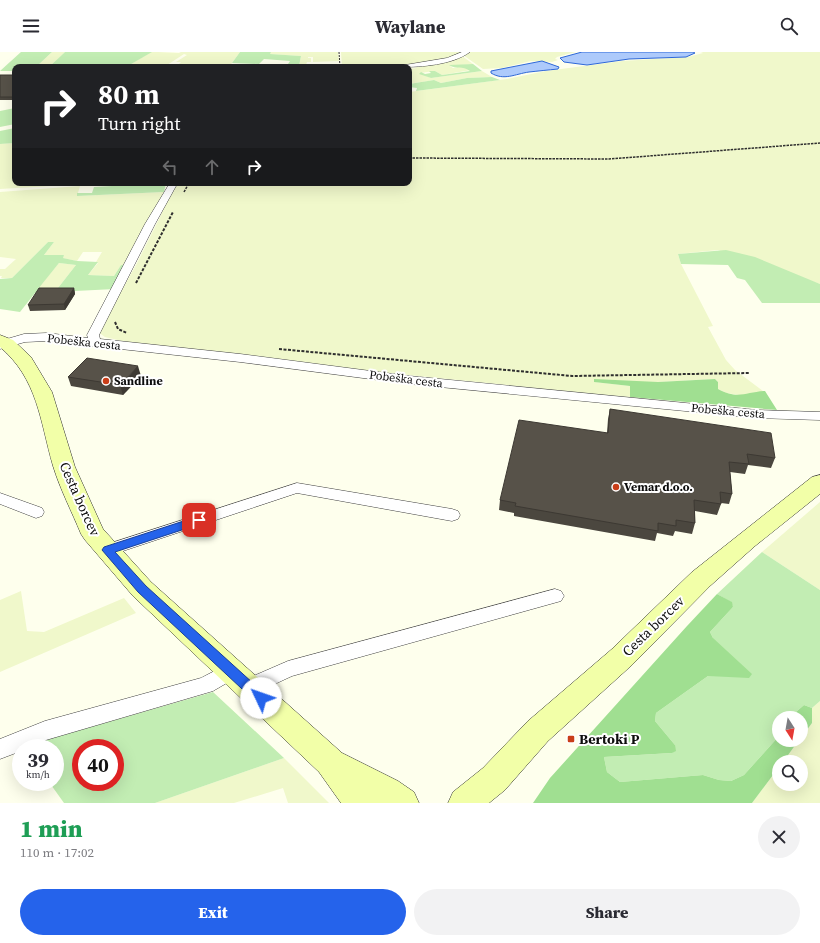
<!DOCTYPE html>
<html lang="en">
<head>
<meta charset="utf-8">
<style>
	:root { --surface:#fff; --page:#f2f2f3; --text:#2b2b33; --muted:#7c7c81; --accent:#2563eb }
	body { margin:0; font-family:"Source Serif 4",serif; background:var(--page); color:var(--text); height:100vh; display:flex; flex-direction:column; font-size:15px; white-space:nowrap }
	* { box-sizing:border-box; margin:0 }
	p { font-size:13px; color:var(--muted) }
	.icon { flex:none; width:22px; height:22px; fill:none; stroke:currentColor; stroke-width:2; stroke-linecap:round; stroke-linejoin:round }
	.map { position:relative; height:751px; overflow:hidden }
	.panel { display:flex; flex-direction:column; background:var(--surface); flex:1 }
	.panel>* { flex:none }
	.hud { position:absolute; left:12px; top:12px; width:400px; height:122px; border-radius:8px; box-shadow:0 4px 16px #0002; background:#202124; color:#fff; overflow:hidden }
	.needle { width:26px; rotate:169deg }
	.buttons { position:absolute; left:772px; top:659px; display:grid; gap:8px }
	.buttons a { display:grid; place-items:center; width:36px; height:36px; border-radius:50%; background:var(--surface); box-shadow:0 4px 16px #0002; font-size:20px }
	.speed { position:absolute; left:12px; top:687px; display:flex; gap:8px; font-size:20px; font-weight:700; text-align:center }
	.speed>* { display:grid; place-content:center; width:52px; height:52px; border-radius:50%; background:var(--surface); box-shadow:0 4px 16px #0002; line-height:1 }
	.speed small { font-size:10px; font-weight:400 }
	.speed .limit { border:6px solid #d22; background:#fff; color:#111 }
	.pin { position:absolute; display:grid; place-items:center; width:34px; height:34px; color:#fff; margin:-17px; border-radius:8px; box-shadow:0 2px 6px #0006 }
	.me { position:absolute; width:44px; margin:-22px; rotate:312deg; stroke-linejoin:round; filter:drop-shadow(0 0 3px #0008) }
	.turn { display:flex; align-items:center; gap:14px; height:84px; padding:0 20px; font-size:18px }
	.turn .icon { width:52px; height:52px; stroke-width:2.5 }
	.turn b { display:block; font-size:28px; line-height:34px }
	.lanes { display:flex; align-items:center; height:38px; padding:0 20px; background:#0003; justify-content:center; gap:20px; direction:ltr }
	.lanes .off { opacity:.35 }
	.round { display:grid; place-items:center; flex:none; width:42px; height:42px; border-radius:21px; background:var(--page) }
	.head { display:flex; align-items:center; justify-content:space-between; height:68px; padding:0 20px }
	h1 { font-size:24px; font-weight:800; line-height:30px; color:#1e9e55 }
	.action { display:flex; gap:8px; margin-top:auto; padding:8px 20px }
	.action a { flex:1; height:46px; border-radius:24px; background:var(--accent); color:#fff; font-size:16px; font-weight:800; line-height:46px; text-align:center }
	.action a+a { background:var(--page); color:var(--text) }
	header { display:flex; justify-content:space-between; align-items:center; height:52px; padding:0 20px; background:var(--surface); font-size:18px; font-weight:800 }
	.map>svg:first-child { display:block }
	.farmland { fill:#f0f8cb }
	.green { fill:#c2edb3; fill-rule:evenodd }
	.forest { fill:#a0df91 }
	.water { fill:#adcafb; stroke:#2e68d9 }
	.lines { fill:none; stroke-linecap:round; stroke-linejoin:round }
	.street-casing { stroke:#404040; stroke-width:1 }
	.secondary-casing { stroke:#2f2f2f; stroke-width:1 }
	.path-far2 { stroke:#2f2f2f; stroke-width:1; stroke-dasharray:2 1; stroke-linecap:butt }
	.path-far1 { stroke:#2f2f2f; stroke-width:1.5; stroke-dasharray:2.5 1; stroke-linecap:butt }
	.path { stroke:#2f2f2f; stroke-width:2; stroke-dasharray:3 1.5; stroke-linecap:butt }
	.street { fill:#fff; fill-rule:evenodd }
	.secondary { fill:#f2ffa8; fill-rule:evenodd }
	.wall { fill:#4b473f }
	.shaded-wall { fill:#3d3933 }
	.building { fill:#575249; stroke:#3d3933 }
	.route { fill:#2563eb; stroke:#184099 }
	.poi-dot { fill:#c93e19; stroke:#fff; stroke-width:1.5 }
	.labels { text-anchor:middle; stroke-width:4; stroke-linejoin:round; paint-order:stroke }
	.street-label { font-size:12px; fill:#0d0d0d; stroke:#fff }
	.poi-label { font-size:12px; font-weight:bold; fill:#0d0d0d; stroke:#fff; text-anchor:start }
	.near-street-label { font-size:14px; fill:#0d0d0d; stroke:#fff }
	.near-poi-label { font-size:14px; font-weight:bold; fill:#0d0d0d; stroke:#fff; text-anchor:start }
</style>
</head>
<body>
<header><svg class="icon" aria-label="menu" viewBox="0 0 24 24"><path d="M4 6h16M4 12h16M4 18h16"/></svg>Waylane<svg class="icon" aria-label="search" viewBox="0 0 24 24"><circle cx="10" cy="10" r="6"/><path d="M15 15l6 6"/></svg></header>
<div class="map">
<svg width="820" height="751" viewBox="0 0 820 751">
	<rect width="100%" height="100%" fill="#feffed"/>
	<!-- farmland -->
	<g class="farmland">
		<polygon points="52,0 65,0 49,15 36,15"/>
		<polygon points="148,0 158,0 179,1 181,0 240,0 229,15 182,13 179,12 181,10 176,10 187,3 184,2 164,15 126,15 151,0"/>
		<polygon points="271,0 338,0 339,9 313,10 313,5 308,5 308,6 311,6 311,10 307,10 306,13 299,14 301,4 269,2"/>
		<polygon points="341,0 466,0 451,7 398,15 342,15"/>
		<polygon points="470,0 575,0 557,5 555,7 558,8 552,10 531,9 502,16 483,17 463,3"/>
		<polygon points="701,0 820,0 820,232 718,198 678,202 681,212 713,274 708,275 726,308 735,318 763,339 751,343 739,343 726,341 718,337 718,330 715,327 658,330 595,330 630,334 630,345 595,342 300,312 126,290 105,285 98,280 136,213 161,163 174,131 409,131 409,40 507,27 546,19 622,9 688,5 703,1"/>
		<polygon points="462,4 473,12 450,14 453,16 463,14 471,18 442,23 435,19 420,21 431,26 482,19 492,25 467,26 441,31 434,28 409,32 409,17 417,16 413,14"/>
		<polygon points="15,91 15,131 101,131 0,137 0,92"/>
		<polygon points="80,134 77,144 164,140 129,213 121,213 114,224 88,223 98,211 96,210 102,200 83,200 77,209 62,206 64,203 44,203 54,190 48,190 12,226 1,226 2,224 0,224 0,217 5,217 16,207 0,205 0,140"/>
		<polygon points="59,211 76,213 58,236 37,237"/>
		<polygon points="820,450 820,538 762,500"/>
		<polygon points="21,539 27,579 44,580 124,546 136,561 0,620 0,548"/>
		<polygon points="820,649 820,751 752,751 779,715 779,732 801,732 801,710 783,710 799,688 801,688 801,686 812,671 812,656"/>
		<polygon points="284,706 329,751 288,751 283,736 234,751 155,751"/>
	</g>
	<!-- green -->
	<g class="green">
		<polygon points="21,0 52,0 36,15 15,15 15,19 0,19"/>
		<polygon points="65,0 152,0 126,15 49,15"/>
		<polygon points="240,0 271,0 270,2 301,4 299,14 288,12 290,9 264,7 259,12 232,11"/>
		<path d="M473 12 482 19 431 26 419 22 421 20 425 22 431 21 429 19H435L442 23 470 19C462 13 457 18 449 13Z"/>
		<polygon points="492,25 500,28 416,39 417,36 409,35 409,32 434,28 441,31 467,26"/>
		<polygon points="15,56 15,72 0,75 0,59"/>
		<polygon points="15,76 15,91 0,92 0,79"/>
		<polygon points="166,131 164,140 77,144 77,141 92,141 94,135"/>
		<path d="M48 190H54L44 203H64L63 206 77 209 98 210 88 223 114 224 121 213H129L115 237 35 241 20 260 0 257V227L12 226ZM59 211 76 213 58 236 38 237Z"/>
		<polygon points="726,198 755,205 820,232 820,251 762,251 745,228 737,226 728,213 681,212 678,202"/>
		<polygon points="762,500 820,538 820,649 812,656 804,653 789,666 779,666 779,684 744,723 731,729 719,728 703,723 620,730 607,720 604,705 672,701 675,693 655,669 656,661 708,624 716,624 713,586 710,580 733,555 731,550 717,542"/>
		<path d="M213 640 284 706 155 751H64L49 730H55V696H27L28 693ZM81 696H115V730H81Z"/>
	</g>
	<!-- forest -->
	<g class="forest">
		<path d="M594 327 658 330 715 327 718 330V337C738 348 746 340 765 339L777 358 630 345V334L594 330Z"/>
		<polygon points="717,542 732,550 733,555 710,580 713,586 752,622 749,626 708,624 656,661 655,669 675,693 676,699 672,701 604,705 607,720 620,730 703,723 719,728 731,729 744,723 779,684 779,688 799,688 783,710 779,710 779,715 752,751 533,751 550,726 687,574"/>
		<polygon points="804,653 812,656 812,671 801,686 801,666 789,666"/>
	</g>
	<!-- water -->
	<g class="water">
		<polygon points="582,0 693,0 695,1 686,5 629,7 587,13 564,10 560,6"/>
		<path d="M542 9 559 15 558 17C548 18 538 19 529 20 515 22 504 29 491 21V19Z"/>
	</g>
	<g class="lines">
		<defs>
			<g id="street">
				<path d="M462 0H470C452 13 421 15 402 15L405 13 447 6Z"/>
				<polygon points="167,131 175,131 176,134 155,172 99,283 100,287 240,302 409,324 757,358 820,360 820,368 757,366 409,332 240,310 47,289 25,290 0,297 0,289 24,282 47,281 88,286 87,283 145,172 168,134"/>
				<polygon points="297,431 452,457 458,459 460,463 458,467 452,469 297,441 108,504 102,502 100,498 102,494"/>
				<polygon points="0,441 42,456 44,460 42,464 36,466 0,452"/>
				<polygon points="555,537 561,539 564,544 561,549 292,624 249,644 242,641 239,635 242,629 288,609"/>
				<polygon points="230,611 237,613 240,619 237,625 213,639 46,688 27,696 21,696 21,699 0,707 0,687 45,669 201,626"/>
			</g>
			<g id="secondary">
				<path d="M0 283 13 288 31 305 52 340 75 415 103 477 151 530 342 701 398 729 414 740 419 751H341L319 720 133 544 85 488 81 482C72 460 60 437 53 414 40 369 38 327 0 295Z"/>
				<polygon points="820,423 820,442 755,494 710,534 632,613 548,689 505,738 489,751 448,751 453,740 483,716 528,669 612,597 692,520 812,425"/>
			</g>
		</defs>
		<!-- street casing -->
		<use href="#street" class="street-casing"/>
		<!-- secondary casing -->
		<use href="#secondary" class="secondary-casing"/>
		<!-- path-far2 -->
		<polyline class="path-far2" points="339,0 340,15"/>
		<!-- path-far1 -->
		<g class="path-far1">
			<polyline points="409,106 609,107 820,91"/>
			<polyline points="184,140 189,131"/>
		</g>
		<!-- path -->
		<g class="path">
			<polyline points="136,231 173,160"/>
			<polyline points="115,270 118,277 127,281"/>
			<polyline points="279,297 572,324 749,321"/>
		</g>
		<!-- street -->
		<use href="#street" class="street"/>
		<!-- secondary -->
		<use href="#secondary" class="secondary"/>
	</g>
	<!-- wall -->
	<g class="wall">
		<rect x="0" y="23" width="15" height="25"/>
		<polygon points="74,236 75,242 65,258 30,259 28,253"/>
		<polygon points="141,324 123,343 71,334 68,325"/>
		<polygon points="610,357 775,406 771,416 748,413 745,422 730,420 732,442 729,452 721,451 721,452 717,463 695,459 695,471 692,482 675,479 673,484 657,481 655,489 514,464 514,461 499,458 500,448 607,381 608,367"/>
	</g>
	<!-- shaded-wall -->
	<g class="shaded-wall">
		<polygon points="74,236 75,242 65,258 64,252"/>
		<polygon points="138,314 141,324 123,343 120,333"/>
	</g>
	<!-- building -->
	<g class="building">
		<rect x="0" y="23" width="15" height="22"/>
		<polygon points="39,236 74,236 64,252 28,253"/>
		<polygon points="87,306 138,314 120,333 68,325"/>
		<polygon points="610,357 771,381 775,406 747,402 749,412 729,410 732,442 720,440 721,452 694,448 695,471 676,468 676,474 658,471 658,479 515,454 516,451 500,448 519,368 608,381"/>
	</g>
	<!-- route -->
	<polygon class="route" points="199,464 203,466 204,468 203,471 115,500 146,534 265,642 267,646 265,650 261,652 256,650 138,540 102,498 104,495"/>
	<!-- markers -->
	<g class="poi-dot">
		<circle cx="106" cy="329" r="4"/>
		<circle cx="616" cy="435" r="4"/>
		<rect x="567" y="683" width="8" height="8" rx="2"/>
	</g>
	<g class="labels">
		<!-- street labels -->
		<g class="street-label">
			<text transform="translate(84 290) rotate(6)" y="4">Pobeška cesta</text>
			<text transform="translate(406 327) rotate(7)" y="4">Pobeška cesta</text>
			<text transform="translate(728 359) rotate(5)" y="4">Pobeška cesta</text>
		</g>
		<!-- poi labels -->
		<g class="poi-label">
			<text x="114" y="333">Sandline</text>
			<text x="624" y="439">Vemar d.o.o.</text>
		</g>
		<!-- near-street labels -->
		<g class="near-street-label">
			<text transform="translate(80 447) rotate(66)" y="5">Cesta borcev</text>
			<text transform="translate(653 574) rotate(-44)" y="5">Cesta borcev</text>
		</g>
		<!-- near-poi labels -->
		<g class="near-poi-label">
			<text x="579" y="692">Bertoki P</text>
		</g>
	</g>
</svg>
<div class="buttons">
<a><svg class="needle" viewBox="-14 -14 28 28"><path d="M0-13l5 13h-10z" fill="#e53935"/><path d="M0 13l5-13h-10z" fill="#7c7c81"/></svg></a>
<a><svg class="icon" aria-label="search" viewBox="0 0 24 24"><circle cx="10" cy="10" r="6"/><path d="M15 15l6 6"/></svg></a>
</div>
<div class="speed"><div>39<small>km/h</small></div><div class="limit">40</div></div>
<div class="pin" style="left:199px;top:468px;background:#d93025"><svg class="icon" aria-label="arrive" viewBox="0 0 24 24"><path d="M6 21V4h12l-3 4 3 4H6"/></svg></div>
<svg class="me" style="left:261px;top:646px" viewBox="-20 -20 40 40"><circle r="19" fill="#fff"/><path d="M0-13L10 11 0 6-10 11z" fill="#2563eb"/></svg>
<div class="hud">
<div class="turn"><svg class="icon" aria-label="right" viewBox="0 0 24 24"><path d="M7 20v-9h11M14 6l5 5-5 5"/></svg><div><b>80 m</b>Turn right</div></div>
<div class="lanes"><svg class="icon off" aria-label="left" viewBox="0 0 24 24"><path d="M17 20v-9H6M10 6l-5 5 5 5"/></svg><svg class="icon off" aria-label="ahead" viewBox="0 0 24 24"><path d="M12 20V5M6 11l6-6 6 6"/></svg><svg class="icon" aria-label="right" viewBox="0 0 24 24"><path d="M7 20v-9h11M14 6l5 5-5 5"/></svg></div>
</div>
</div>
<section class="panel">
<div class="head"><div><h1>1 min</h1><p>110 m · 17:02</p></div><a class="round"><svg class="icon" aria-label="close" viewBox="0 0 24 24"><path d="M6 6l12 12M18 6L6 18"/></svg></a></div>
<div class="action"><a>Exit</a><a>Share</a></div>
</section>
</body>
</html>
